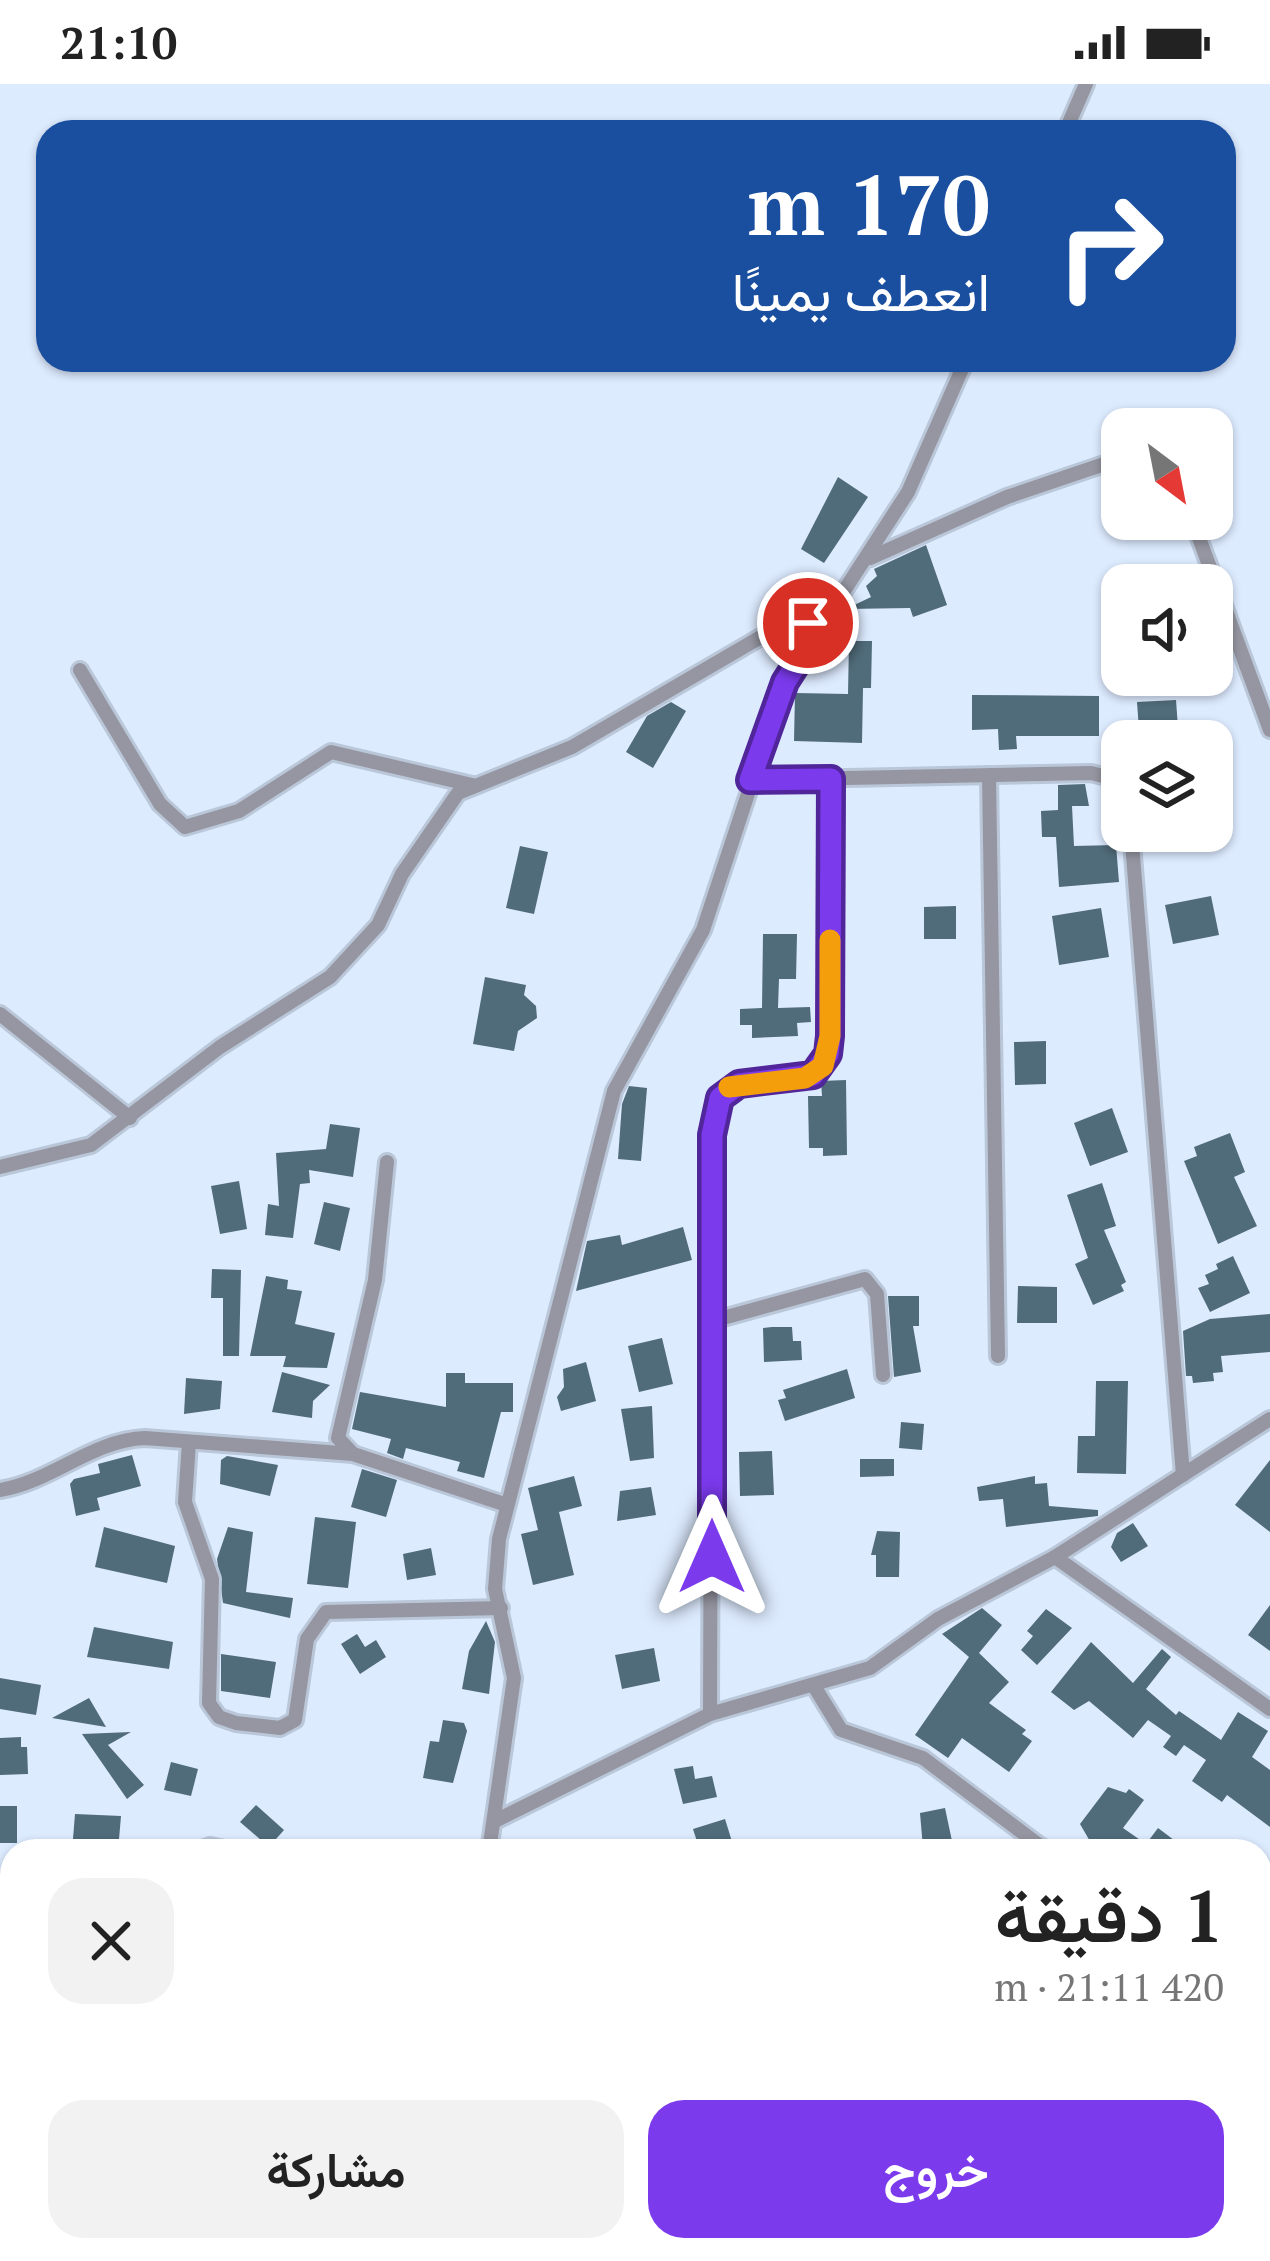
<!DOCTYPE html>
<html lang="ar">
<head>
<meta charset="utf-8">
<style>
	:root { --surface:#fff; --page:#f2f2f2; --text:#222; --muted:#767676; --accent:#7c3aed }
	body { margin:0; font-family:"PT Serif",Vazirmatn,serif; background:var(--page); color:var(--text); direction:rtl; height:100vh; display:flex; flex-direction:column; font-size:45px; white-space:nowrap }
	* { box-sizing:border-box; margin:0 }
	p { font-size:39px; color:var(--muted) }
	.icon { flex:none; width:66px; height:66px; fill:none; stroke:currentColor; stroke-width:2; stroke-linecap:round; stroke-linejoin:round }
	.map { position:relative; flex:1; overflow:hidden; direction:ltr }
	.drawer { position:absolute; left:0px; top:1755px; width:1272px; height:423px; display:flex; flex-direction:column; background:var(--surface); border-radius:36px 36px 0 0; box-shadow:0 3px 9px #0004; direction:rtl }
	.drawer>* { flex:none }
	.banner { position:absolute; left:36px; top:36px; width:1200px; height:252px; border-radius:36px; box-shadow:0 3px 9px #0004; direction:rtl; background:#1a4fa0; color:#fff; overflow:hidden }
	.needle { width:78px; rotate:148deg }
	.tools { position:absolute; left:1101px; top:324px; display:grid; gap:24px }
	.tools a { display:grid; place-items:center; width:132px; height:132px; border-radius:24px; background:var(--surface); box-shadow:0 3px 9px #0004; font-size:60px }
	.pin { position:absolute; display:grid; place-items:center; width:102px; height:102px; color:#fff; margin:-51px; border:6px solid #fff; border-radius:50%; box-shadow:0 3px 12px #0007 }
	.me { position:absolute; width:132px; margin:-66px; rotate:0deg; stroke-linejoin:round; filter:drop-shadow(0 0 9px #0008) }
	.turn { display:flex; align-items:center; gap:42px; height:252px; padding:0 48px; font-size:54px }
	.turn .icon { width:156px; height:156px; stroke-width:2.5 }
	.turn b { display:block; font-size:84px; line-height:102px }
	.round { display:grid; place-items:center; flex:none; width:126px; height:126px; border-radius:36px; background:var(--page) }
	.overview { display:flex; align-items:center; justify-content:space-between; height:204px; padding:0 48px }
	h1 { font-size:72px; font-weight:600; line-height:90px }
	.primary-button { display:flex; gap:24px; margin-top:auto; padding:24px 48px }
	.primary-button a { flex:1; height:138px; border-radius:36px; background:var(--accent); color:#fff; font-size:48px; font-weight:600; line-height:138px; text-align:center }
	.primary-button a+a { background:var(--page); color:var(--text) }
	.status { display:flex; justify-content:space-between; align-items:center; height:84px; padding:0 60px; background:var(--surface); direction:ltr }
	.status svg { height:33px; fill:currentColor }
	.map>svg:first-child { display:block }
	.building { fill:#506b79 }
	.lines { fill:none; stroke-linecap:round; stroke-linejoin:round }
	.minor-casing { stroke:#bac7d9; stroke-width:20 }
	.minor { stroke:#9696a2; stroke-width:14 }
	.route-casing { stroke:#51269a; stroke-width:30 }
	.route { stroke:#7c3aed; stroke-width:21 }
	.slow { stroke:#f59e0b; stroke-width:21 }
</style>
</head>
<body>
<div class="status"><b>21:10</b><svg viewBox="0 0 49 12"><path d="M0 12V9h3v3zM5 12V6h3v6zM10 12V3h3v9zM15 12V0h3v12zM26 1h20v11H26zM47 4h2v5h-2z"/></svg></div>
<div class="map">
<svg width="1270" height="2177" viewBox="0 0 1270 2177">
	<rect width="100%" height="100%" fill="#ddebff"/>
	<!-- building -->
	<g class="building">
		<polygon points="838,393 868,413 824,479 801,465"/>
		<polygon points="926,461 947,521 913,533 910,524 846,525 871,513 866,502 877,492 874,485"/>
		<polygon points="849,557 872,557 871,604 863,604 862,659 794,657 795,609 848,610"/>
		<polygon points="972,611 1099,612 1099,652 1016,652 1017,665 999,666 998,645 972,646"/>
		<polygon points="1176,616 1178,644 1139,646 1137,618"/>
		<polygon points="671,618 686,627 653,684 626,668 647,632"/>
		<polygon points="1085,700 1089,722 1072,722 1074,762 1116,761 1119,798 1059,803 1056,753 1042,753 1041,727 1058,726 1058,701"/>
		<polygon points="520,762 548,768 534,830 506,824"/>
		<polygon points="1211,812 1219,851 1173,860 1165,821"/>
		<polygon points="956,822 956,855 924,855 924,823"/>
		<polygon points="1101,824 1109,873 1059,881 1052,832"/>
		<polygon points="763,850 797,850 796,895 779,895 778,924 810,923 811,938 797,939 798,952 752,954 752,941 740,941 740,925 762,924"/>
		<polygon points="485,893 526,901 524,911 536,922 537,934 518,947 514,967 473,960"/>
		<polygon points="1046,957 1046,1000 1015,1001 1014,958"/>
		<polygon points="846,996 847,1071 823,1072 823,1064 809,1064 808,1012 822,1012 821,997"/>
		<polygon points="629,1002 647,1004 641,1077 618,1075 622,1020"/>
		<polygon points="1112,1024 1128,1068 1090,1082 1074,1039"/>
		<polygon points="330,1040 360,1044 353,1093 309,1086 310,1099 300,1100 293,1154 265,1151 268,1120 279,1122 276,1069 326,1065"/>
		<polygon points="1230,1049 1245,1088 1234,1093 1257,1142 1218,1160 1184,1077 1197,1072 1194,1063"/>
		<polygon points="239,1097 247,1145 220,1150 211,1102"/>
		<polygon points="1102,1099 1116,1142 1104,1146 1126,1198 1121,1201 1124,1207 1093,1221 1075,1180 1088,1174 1067,1111"/>
		<polygon points="324,1118 350,1124 340,1167 314,1160"/>
		<polygon points="683,1143 692,1176 576,1207 587,1157 620,1151 622,1161"/>
		<polygon points="1233,1172 1250,1209 1210,1228 1198,1204 1209,1200 1205,1191 1218,1185 1216,1180"/>
		<polygon points="212,1185 241,1186 239,1272 223,1272 223,1214 211,1214"/>
		<polygon points="266,1192 288,1196 287,1205 302,1207 295,1240 335,1249 327,1284 283,1283 286,1272 250,1272"/>
		<polygon points="1018,1202 1057,1203 1057,1239 1017,1239"/>
		<polygon points="888,1212 919,1212 919,1242 913,1242 921,1288 894,1293"/>
		<polygon points="1270,1230 1270,1268 1221,1272 1223,1288 1213,1289 1214,1297 1193,1299 1192,1292 1186,1292 1183,1247 1210,1235"/>
		<polygon points="772,1243 792,1243 793,1257 801,1257 802,1276 764,1278 763,1244"/>
		<polygon points="662,1254 673,1300 639,1308 628,1262"/>
		<polygon points="586,1278 596,1317 561,1327 557,1313 564,1303 563,1285"/>
		<polygon points="847,1285 855,1314 785,1337 778,1316 786,1314 783,1306"/>
		<polygon points="282,1288 330,1301 313,1317 312,1334 272,1328"/>
		<polygon points="446,1289 465,1289 465,1299 513,1299 513,1328 501,1328 484,1394 457,1387 460,1378 406,1364 403,1375 387,1369 391,1355 352,1345 360,1308 446,1323"/>
		<polygon points="186,1294 222,1297 220,1325 184,1330"/>
		<polygon points="1096,1297 1128,1297 1126,1390 1077,1389 1078,1352 1095,1352"/>
		<polygon points="652,1322 654,1374 630,1377 621,1325"/>
		<polygon points="901,1338 924,1340 922,1366 899,1364"/>
		<polygon points="772,1367 774,1411 740,1412 739,1368"/>
		<polygon points="132,1371 141,1402 97,1414 100,1426 76,1432 70,1400 74,1395 100,1389 98,1380"/>
		<polygon points="227,1372 278,1381 270,1412 220,1400 221,1376"/>
		<polygon points="860,1375 894,1375 894,1392 860,1393"/>
		<polygon points="1270,1376 1270,1448 1235,1421"/>
		<polygon points="362,1385 397,1396 386,1433 351,1423"/>
		<polygon points="574,1392 582,1422 559,1428 574,1491 533,1501 521,1450 538,1446 528,1404"/>
		<polygon points="1035,1392 1035,1400 1047,1399 1049,1422 1098,1426 1098,1432 1006,1443 1003,1415 979,1417 977,1403"/>
		<polygon points="651,1403 656,1431 617,1437 620,1407"/>
		<polygon points="315,1433 356,1438 348,1504 307,1500"/>
		<polygon points="1133,1439 1148,1462 1121,1478 1111,1463 1117,1449"/>
		<polygon points="104,1443 175,1462 167,1499 95,1483"/>
		<polygon points="228,1443 253,1448 246,1508 293,1514 290,1534 223,1519 217,1475"/>
		<polygon points="877,1447 900,1448 899,1493 876,1493 876,1471 871,1471"/>
		<polygon points="431,1464 436,1491 407,1496 403,1470"/>
		<polygon points="1270,1521 1270,1567 1248,1551"/>
		<polygon points="982,1524 1002,1541 979,1569 1009,1598 989,1619 1026,1646 1022,1650 1032,1657 1009,1688 962,1654 948,1674 915,1651 969,1573 942,1550"/>
		<polygon points="1046,1525 1072,1544 1037,1581 1021,1566 1033,1552 1027,1547"/>
		<polygon points="486,1537 495,1558 489,1610 462,1605 469,1567"/>
		<polygon points="94,1543 173,1558 169,1585 87,1573"/>
		<polygon points="357,1550 365,1563 376,1556 386,1573 360,1590 341,1560"/>
		<polygon points="1091,1558 1133,1599 1162,1565 1171,1573 1146,1605 1176,1631 1179,1627 1221,1656 1238,1628 1268,1647 1252,1673 1270,1686 1270,1743 1227,1711 1222,1718 1192,1697 1206,1676 1184,1661 1176,1672 1163,1663 1171,1652 1148,1636 1133,1654 1089,1617 1074,1626 1051,1608"/>
		<polygon points="654,1564 660,1597 622,1605 615,1571"/>
		<polygon points="221,1570 276,1578 270,1614 221,1607"/>
		<polygon points="0,1594 41,1601 36,1631 0,1625"/>
		<polygon points="89,1614 106,1643 52,1634"/>
		<polygon points="443,1636 464,1639 467,1647 453,1699 423,1694 430,1657 439,1658"/>
		<polygon points="131,1648 108,1661 144,1701 127,1715 82,1650"/>
		<polygon points="21,1653 21,1663 27,1663 28,1690 0,1691 0,1654"/>
		<polygon points="171,1678 198,1685 191,1712 164,1706"/>
		<polygon points="693,1682 695,1695 712,1692 717,1713 683,1720 674,1685"/>
		<polygon points="1108,1703 1126,1709 1129,1705 1144,1716 1123,1744 1146,1760 1158,1744 1174,1756 1166,1767 1099,1767 1091,1759 1080,1740"/>
		<polygon points="256,1721 284,1746 269,1763 240,1738"/>
		<rect x="0" y="1722" width="17" height="37"/>
		<polygon points="945,1724 952,1757 923,1764 920,1729"/>
		<polygon points="75,1730 121,1732 118,1767 72,1767"/>
		<polygon points="725,1735 734,1764 700,1767 693,1745"/>
	</g>
	<g class="lines">
		<defs>
			<g id="minor">
				<polyline points="1065,48 1086,0"/>
				<polyline points="1192,435 1270,646"/>
				<polyline points="870,474 1007,413 1122,374"/>
				<polyline points="80,586 160,720 185,743 239,727 331,668 472,701"/>
				<polyline points="989,691 998,1272"/>
				<polyline points="750,696 1091,689 1122,697"/>
				<polyline points="1131,747 1183,1391"/>
				<polyline points="0,930 130,1034"/>
				<polyline points="0,1083 91,1061 220,963 330,893 378,841 402,790 458,709 572,663 783,540 821,543"/>
				<polyline points="712,1237 865,1195 877,1210 883,1291"/>
				<polyline points="189,1358 185,1418 212,1495 209,1619 219,1633 236,1639 280,1644 295,1636 307,1555 326,1528 501,1524"/>
				<polyline points="353,1370 338,1354 375,1196 387,1078"/>
				<path d="M0 1406C51 1398 92 1356 145 1354L353 1370 507 1421"/>
				<polyline points="1055,1473 1270,1625"/>
				<polyline points="814,1602 841,1646 923,1674 1047,1767"/>
				<polyline points="710,1630 712,1051 722,1008 739,1000 805,994 828,971 831,696"/>
				<polyline points="495,1737 710,1630 870,1584 938,1535 1055,1473 1270,1335"/>
				<polyline points="197,1767 210,1762 234,1767"/>
				<polyline points="489,1767 514,1594 495,1505 499,1455 614,1007 703,846 785,598 908,408 966,276"/>
				<polyline points="0,1804 12,1805"/>
				<polyline points="1260,1901 1270,1889"/>
				<polyline points="1260,1920 1270,1928"/>
				<polyline points="1260,2026 1270,2049"/>
				<polyline points="0,2166 12,2144"/>
				<polyline points="76,2177 93,2166"/>
				<polyline points="374,2177 380,2166"/>
			</g>
		</defs>
		<!-- minor casing -->
		<use href="#minor" class="minor-casing"/>
		<!-- minor -->
		<use href="#minor" class="minor"/>
	</g>
	<g class="lines">
		<defs>
			<polyline id="route" points="712,1473 712,1051 720,1014 739,1000 813,991 828,970 830,952 831,695 750,696 785,598 821,542 808,539"/>
		</defs>
		<!-- route casing -->
		<use href="#route" class="route-casing"/>
		<!-- route -->
		<use href="#route" class="route"/>
		<!-- slow -->
		<polyline class="slow" points="729,1003 805,994 823,982 830,952 830,856"/>
	</g>
</svg>
<div class="tools">
<a><svg class="needle" viewBox="-14 -14 28 28"><path d="M0-13l5 13h-10z" fill="#e53935"/><path d="M0 13l5-13h-10z" fill="#767676"/></svg></a>
<a><svg class="icon" aria-label="sound" viewBox="0 0 24 24"><path d="M4 9h4l5-4v14l-5-4H4zM17 9q2 3 0 6"/></svg></a>
<a><svg class="icon" aria-label="layers" viewBox="0 0 24 24"><path d="M12 4l9 5-9 5-9-5zM3 14l9 5 9-5"/></svg></a>
</div>
<div class="pin" style="left:808px;top:539px;background:#d93025"><svg class="icon" aria-label="arrive" viewBox="0 0 24 24"><path d="M6 21V4h12l-3 4 3 4H6"/></svg></div>
<svg class="me" style="left:712px;top:1473px" viewBox="-20 -20 40 40"><path d="M0-17L14 15 0 8-14 15z" fill="#7c3aed" stroke="#fff" stroke-width="4"/></svg>
<div class="banner">
<div class="turn"><svg class="icon" aria-label="right" viewBox="0 0 24 24"><path d="M7 20v-9h11M14 6l5 5-5 5"/></svg><div><b>170 m</b>انعطف يمينًا</div></div>
</div>
<section class="drawer">
<div class="overview"><div><h1>1 دقيقة</h1><p>420 m · 21:11</p></div><a class="round"><svg class="icon" aria-label="close" viewBox="0 0 24 24"><path d="M6 6l12 12M18 6L6 18"/></svg></a></div>
<div class="primary-button"><a>خروج</a><a>مشاركة</a></div>
</section>
</div>
</body>
</html>
